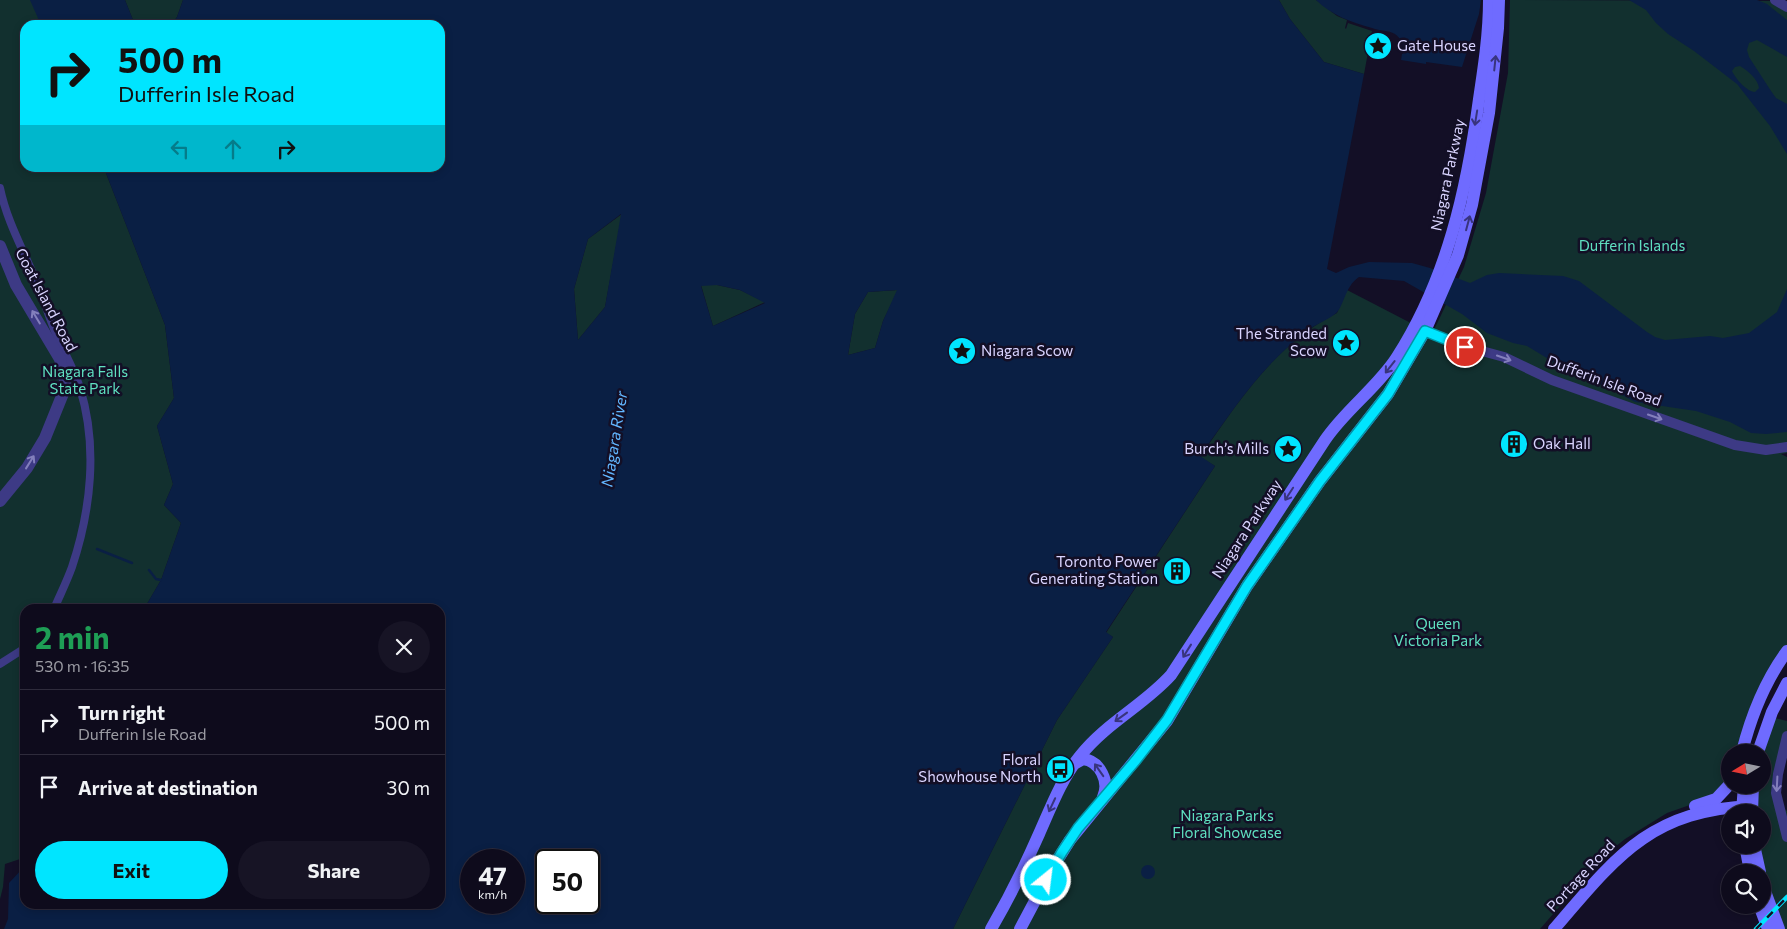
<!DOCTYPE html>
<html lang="en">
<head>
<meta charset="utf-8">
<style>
	:root { --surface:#0e0b1c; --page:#171425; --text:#f1f3f6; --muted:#9b9ba3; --line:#2e2b3b; --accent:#00e5ff }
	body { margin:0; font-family:Commissioner,sans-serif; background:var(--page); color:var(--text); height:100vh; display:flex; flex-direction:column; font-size:19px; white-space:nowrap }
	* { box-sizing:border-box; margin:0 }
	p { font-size:16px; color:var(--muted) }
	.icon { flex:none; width:28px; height:28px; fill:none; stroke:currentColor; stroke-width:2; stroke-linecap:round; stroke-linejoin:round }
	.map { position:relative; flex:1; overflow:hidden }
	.panel { position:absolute; left:20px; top:604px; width:425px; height:305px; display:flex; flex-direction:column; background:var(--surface); border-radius:15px; box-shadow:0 2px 8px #0003,0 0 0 1px var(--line) }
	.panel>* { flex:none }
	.hud { position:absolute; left:20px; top:20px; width:425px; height:152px; border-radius:15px; box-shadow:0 2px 8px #0003,0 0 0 1px var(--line); background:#00e5ff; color:#111; overflow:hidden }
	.needle { width:32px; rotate:260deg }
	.buttons { position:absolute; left:1721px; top:744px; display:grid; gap:10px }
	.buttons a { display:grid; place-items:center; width:50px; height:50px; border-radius:50%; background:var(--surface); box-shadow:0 2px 8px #0003,0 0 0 1px var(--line); font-size:25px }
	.speed { position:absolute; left:460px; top:849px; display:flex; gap:10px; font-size:25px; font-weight:700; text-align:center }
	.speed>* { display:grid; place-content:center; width:65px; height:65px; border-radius:50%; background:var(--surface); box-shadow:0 2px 8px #0003,0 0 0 1px var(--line); line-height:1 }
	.speed small { font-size:12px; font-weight:400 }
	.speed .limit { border:2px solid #111; border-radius:8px; background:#fff; color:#111 }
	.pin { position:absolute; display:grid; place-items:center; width:42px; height:42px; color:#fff; margin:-21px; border:2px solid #fff; border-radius:50%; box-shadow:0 1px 5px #0007 }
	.me { position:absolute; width:55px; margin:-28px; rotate:29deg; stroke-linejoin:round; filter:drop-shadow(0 0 4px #0008) }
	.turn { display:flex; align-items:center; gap:18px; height:105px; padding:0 15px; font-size:22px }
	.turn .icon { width:65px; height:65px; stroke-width:2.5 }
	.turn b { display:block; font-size:35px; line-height:42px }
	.lanes { display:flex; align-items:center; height:48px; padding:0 15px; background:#0003; justify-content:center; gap:25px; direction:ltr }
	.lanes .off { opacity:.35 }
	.round { display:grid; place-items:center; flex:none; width:52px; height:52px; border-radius:26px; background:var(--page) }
	.summary { display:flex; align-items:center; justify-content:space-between; height:85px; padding:0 15px }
	h1 { font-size:30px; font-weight:700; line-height:38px; color:#1e9e55 }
	.button { display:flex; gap:10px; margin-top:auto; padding:10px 15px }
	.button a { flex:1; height:58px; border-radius:30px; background:var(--accent); color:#111; font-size:20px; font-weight:700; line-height:58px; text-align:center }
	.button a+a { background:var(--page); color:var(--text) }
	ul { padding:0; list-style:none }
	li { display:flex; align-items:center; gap:15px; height:65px; padding:0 15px; border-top:1px solid var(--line) }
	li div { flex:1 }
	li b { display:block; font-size:19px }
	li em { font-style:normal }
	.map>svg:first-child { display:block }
	.green { fill:#12302f }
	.water { fill:#0a1f44; fill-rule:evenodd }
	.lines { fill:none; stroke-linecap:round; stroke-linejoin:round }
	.stream { stroke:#0a1f44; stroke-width:2.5 }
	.pedestrian { stroke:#3d3a85; stroke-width:8 }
	.minor { stroke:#3d3a85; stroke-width:10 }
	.tertiary { stroke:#3d3a85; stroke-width:12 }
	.secondary { stroke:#6f6bff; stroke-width:12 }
	.rail-casing { stroke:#00e5ff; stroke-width:4.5 }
	.rail { stroke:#130f26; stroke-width:2.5; stroke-dasharray:8; stroke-linecap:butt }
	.oneway { stroke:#38347d }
	.oneway2 { stroke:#837fbc }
	.route-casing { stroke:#0095a6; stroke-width:12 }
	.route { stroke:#00e5ff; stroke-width:9 }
	.labels { text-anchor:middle; stroke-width:5; stroke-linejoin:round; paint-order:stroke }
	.poi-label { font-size:15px; fill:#d9d4ff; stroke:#130f26; text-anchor:end }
	.street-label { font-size:15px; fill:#d9d4ff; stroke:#130f26 }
	.park-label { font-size:15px; fill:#5fe0c0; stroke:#130f26 }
	.water-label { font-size:16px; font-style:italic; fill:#62b6ff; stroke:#130f26 }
</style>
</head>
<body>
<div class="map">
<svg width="1787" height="929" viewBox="0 0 1787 929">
	<rect width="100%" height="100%" fill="#130f26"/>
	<!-- green -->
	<g class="green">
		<polygon points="0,0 37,0 39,20 41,25 25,25 25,168 104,168 165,325 174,398 157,426 173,484 164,505 181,523 161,580 144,609 25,609 25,859 23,858 5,864 3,887 0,899"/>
		<polygon points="125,0 183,0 177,17 171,25 135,25"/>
		<polygon points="1279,0 1316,0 1337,16 1347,20 1345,28 1346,29 1348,23 1372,31 1364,74 1324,62 1290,19"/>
		<path d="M1510 0 1787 1V453L1781 454 1787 457V645L1738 752H1730V779L1707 799 1667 813 1625 839 1610 851 1574 890 1540 929H953L1057 720 1113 637 1106 633 1215 466 1200 457C1238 402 1275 344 1337 313L1347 290 1432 334 1464 267 1486 193 1508 73Z"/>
		<polygon points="622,214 605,307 578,340 574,289 588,239"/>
		<polygon points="701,285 717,285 740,290 765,302 713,326"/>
		<polygon points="898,290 883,321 875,348 848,355 855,314 868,292"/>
		<path d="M1775 718 1787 721V730L1781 752 1775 801 1787 811V929H1783C1772 901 1764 874 1759 845H1762V812H1757L1758 785H1762V755Z"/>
	</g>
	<!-- water -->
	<g class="water">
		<polygon points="30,0 125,0 135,25 41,25"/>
		<path d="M183 0H1279L1290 19 1324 62 1364 74 1327 269 1336 273 1349 267 1369 262 1412 263 1430 268 1470 283 1487 275 1499 273 1563 276 1579 281 1647 332 1655 337 1665 340 1710 336 1723 338 1749 333 1777 312 1787 289V432L1766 434 1751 433 1730 422 1696 411 1635 402 1613 390 1565 369 1527 346 1513 343 1487 333 1462 314 1404 281 1359 277C1344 287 1344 308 1335 314 1326 321 1315 324 1306 332 1261 366 1232 411 1200 456L1215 466 1106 632 1113 637 1057 720 953 929H4L8 919 9 883 23 868 25 870V904H440V609H144L161 580 181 523 164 505 173 484 157 426 174 398 165 325 104 168H440V25H171L177 17ZM621 214 605 307 578 340 574 289 588 239ZM717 285 740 290 765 303 713 326 701 286ZM897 290 883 321 875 348 848 355 855 314 868 292ZM471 860H514V902H471ZM546 860H589V902H546Z"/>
		<path d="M1316 0H1481L1479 14 1462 67 1426 62V64L1401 60 1402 54 1406 51C1403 45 1401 38 1395 34 1388 30 1380 31 1372 28 1351 22 1331 15 1316 0Z"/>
		<path d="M1629 0H1757L1767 4 1787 20V57L1757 40 1749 43 1747 50 1749 57 1771 91 1776 98 1787 104V154L1770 126 1737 84 1694 51 1668 34 1656 23 1646 10ZM1740 66C1748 71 1758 79 1759 88L1755 92C1746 91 1736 79 1732 71L1735 67Z"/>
		<circle cx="1148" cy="872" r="7"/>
	</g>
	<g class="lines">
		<!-- stream -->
		<g class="stream">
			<polyline points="97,549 132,563"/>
			<polyline points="149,570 156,579 161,580"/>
		</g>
		<!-- pedestrian -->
		<g class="pedestrian">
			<path d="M0 188C7 222 24 251 37 283 43 298 48 314 54 329 62 349 74 368 80 388 98 446 91 510 72 567 67 581 60 595 54 609"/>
			<polyline points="0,664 25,648"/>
		</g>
		<!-- minor -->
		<g class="minor">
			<polyline points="1775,0 1787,7"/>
			<polyline points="1418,327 1456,344 1504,357 1552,380 1735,445 1766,450 1787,447"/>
			<polyline points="1787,736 1778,774 1776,793 1787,837"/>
		</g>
		<!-- tertiary -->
		<polyline class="tertiary" points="0,246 16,285 60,359 65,380 64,391 45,438 27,468 0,501"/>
		<!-- secondary -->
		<g class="secondary">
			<path d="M1742 752C1751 716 1765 681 1787 651"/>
			<polyline points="1758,752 1772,712 1787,683"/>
			<path d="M1074 764 1083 759C1100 761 1110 782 1103 797"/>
			<polyline points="1695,806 1716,799 1730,784"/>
			<polyline points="1742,812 1744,785"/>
			<polyline points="1752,812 1753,785"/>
			<polyline points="1745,845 1750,872"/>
			<polyline points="1754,845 1760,872"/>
			<polyline points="1762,883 1779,929"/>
			<polyline points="1759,905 1768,929"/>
			<path d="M991 929C1009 898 1025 866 1039 834 1051 807 1062 778 1080 756 1106 723 1144 705 1171 675 1223 597 1273 518 1325 440 1346 409 1378 387 1397 357 1447 279 1467 189 1479 99 1484 66 1489 33 1489 0"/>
			<polyline points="1020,929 1053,867 1070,840 1167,721 1247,586 1320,481 1388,394 1425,331 1458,255 1472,205 1489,113 1498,28 1499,0"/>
			<path d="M1554 929C1615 858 1650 810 1752 806"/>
		</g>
		<defs>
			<polyline id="rail" points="1756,929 1787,897"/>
		</defs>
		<!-- rail casing -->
		<use href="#rail" class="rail-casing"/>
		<!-- rail -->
		<use href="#rail" class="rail"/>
	</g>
	<!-- one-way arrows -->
	<defs><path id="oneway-shaft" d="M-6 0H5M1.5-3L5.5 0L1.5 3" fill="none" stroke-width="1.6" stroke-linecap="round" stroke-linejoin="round" transform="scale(1.25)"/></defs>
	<g class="oneway">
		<use href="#oneway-shaft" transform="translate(1495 63) rotate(-84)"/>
		<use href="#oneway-shaft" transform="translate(1476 118) rotate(99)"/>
		<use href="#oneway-shaft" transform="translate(1468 223) rotate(-75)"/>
		<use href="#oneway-shaft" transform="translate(1390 367) rotate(128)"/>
		<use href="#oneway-shaft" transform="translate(1289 494) rotate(123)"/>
		<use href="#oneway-shaft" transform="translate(1187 651) rotate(122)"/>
		<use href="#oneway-shaft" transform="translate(1121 717) rotate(144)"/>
		<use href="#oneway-shaft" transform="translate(1099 770) rotate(-125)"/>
		<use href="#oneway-shaft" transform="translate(1052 805) rotate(115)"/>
	</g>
	<g class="oneway2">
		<use href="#oneway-shaft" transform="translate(36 317) rotate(-121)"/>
		<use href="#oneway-shaft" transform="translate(1504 358) rotate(19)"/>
		<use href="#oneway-shaft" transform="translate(1655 417) rotate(19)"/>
		<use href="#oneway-shaft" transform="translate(30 462) rotate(-58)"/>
		<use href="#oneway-shaft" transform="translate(1777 784) rotate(93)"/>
	</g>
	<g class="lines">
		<defs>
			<polyline id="route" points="1046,880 1062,852 1078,828 1136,760 1167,720 1247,586 1320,481 1388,394 1425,331 1465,347"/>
		</defs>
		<!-- route casing -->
		<use href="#route" class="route-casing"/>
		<!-- route -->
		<use href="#route" class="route"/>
	</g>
	<!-- icons -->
	<defs>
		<symbol id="sight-disc" viewBox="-11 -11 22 22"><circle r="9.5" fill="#00e5ff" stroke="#130f26"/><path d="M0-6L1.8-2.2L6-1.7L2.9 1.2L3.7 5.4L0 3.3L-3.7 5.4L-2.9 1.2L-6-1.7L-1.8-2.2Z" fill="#111"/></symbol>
		<symbol id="building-disc" viewBox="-11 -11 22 22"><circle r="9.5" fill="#00e5ff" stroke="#130f26"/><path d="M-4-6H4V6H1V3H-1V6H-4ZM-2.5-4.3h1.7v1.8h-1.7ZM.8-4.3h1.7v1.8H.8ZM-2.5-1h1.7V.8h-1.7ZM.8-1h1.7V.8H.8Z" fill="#111"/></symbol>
		<symbol id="bus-disc" viewBox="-11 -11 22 22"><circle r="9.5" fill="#00e5ff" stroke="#130f26"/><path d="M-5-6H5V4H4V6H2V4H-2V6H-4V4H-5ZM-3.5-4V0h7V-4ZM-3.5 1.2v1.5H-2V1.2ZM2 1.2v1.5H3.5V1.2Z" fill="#111"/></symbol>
	</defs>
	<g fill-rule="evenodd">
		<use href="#sight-disc" x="1362" y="30" width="32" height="32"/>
		<use href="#sight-disc" x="1330" y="327" width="32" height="32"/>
		<use href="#sight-disc" x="946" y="335" width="32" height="32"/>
		<use href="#building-disc" x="1498" y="428" width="32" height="32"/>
		<use href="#sight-disc" x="1272" y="433" width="32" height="32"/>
		<use href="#building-disc" x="1161" y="555" width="32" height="32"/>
		<use href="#bus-disc" x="1044" y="753" width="32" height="32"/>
	</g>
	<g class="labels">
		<!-- poi labels -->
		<g class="poi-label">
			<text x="1397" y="51" text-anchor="start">Gate House</text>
			<text x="1327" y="339">The Stranded<tspan x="1327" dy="17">Scow</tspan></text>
			<text x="981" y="356" text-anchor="start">Niagara Scow</text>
			<text x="1533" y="449" text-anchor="start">Oak Hall</text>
			<text x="1269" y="454">Burch’s Mills</text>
			<text x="1158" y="567">Toronto Power<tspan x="1158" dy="17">Generating Station</tspan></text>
			<text x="1041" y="765">Floral<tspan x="1041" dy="17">Showhouse North</tspan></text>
		</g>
		<!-- street labels -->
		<g class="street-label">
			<text transform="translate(1448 175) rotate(-78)" y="5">Niagara Parkway</text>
			<text transform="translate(46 300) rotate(62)" y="5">Goat Island Road</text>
			<text transform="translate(1604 381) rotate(20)" y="5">Dufferin Isle Road</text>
			<text transform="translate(1247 529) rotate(-57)" y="5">Niagara Parkway</text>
			<text transform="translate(1581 876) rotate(-47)" y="5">Portage Road</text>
		</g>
		<!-- park labels -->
		<g class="park-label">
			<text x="1632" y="251">Dufferin Islands</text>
			<text x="85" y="377">Niagara Falls<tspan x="85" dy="17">State Park</tspan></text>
			<text x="1438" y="629">Queen<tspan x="1438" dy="17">Victoria Park</tspan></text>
			<text x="1227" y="821">Niagara Parks<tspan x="1227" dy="17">Floral Showcase</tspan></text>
		</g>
		<!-- water labels -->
		<g class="water-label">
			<text transform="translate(614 439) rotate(-81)" y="6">Niagara River</text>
		</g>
	</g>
</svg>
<div class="buttons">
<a><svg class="needle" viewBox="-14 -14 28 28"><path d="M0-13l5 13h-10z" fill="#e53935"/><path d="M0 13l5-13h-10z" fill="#9b9ba3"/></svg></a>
<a><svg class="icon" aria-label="sound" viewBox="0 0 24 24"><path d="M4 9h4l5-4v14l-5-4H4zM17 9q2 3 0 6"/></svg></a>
<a><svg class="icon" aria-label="search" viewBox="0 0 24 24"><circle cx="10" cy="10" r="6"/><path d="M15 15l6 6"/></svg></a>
</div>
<div class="speed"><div>47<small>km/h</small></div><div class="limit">50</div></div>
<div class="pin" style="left:1465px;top:347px;background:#d93025"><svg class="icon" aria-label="arrive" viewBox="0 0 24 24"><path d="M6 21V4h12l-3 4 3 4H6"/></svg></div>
<svg class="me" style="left:1046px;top:880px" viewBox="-20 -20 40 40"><circle r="17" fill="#00e5ff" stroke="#fff" stroke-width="3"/><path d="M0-11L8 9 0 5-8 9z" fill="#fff"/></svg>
<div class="hud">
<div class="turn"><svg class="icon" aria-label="right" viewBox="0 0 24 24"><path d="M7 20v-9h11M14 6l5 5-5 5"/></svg><div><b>500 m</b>Dufferin Isle Road</div></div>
<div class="lanes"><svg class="icon off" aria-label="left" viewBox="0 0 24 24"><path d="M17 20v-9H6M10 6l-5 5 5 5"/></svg><svg class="icon off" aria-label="ahead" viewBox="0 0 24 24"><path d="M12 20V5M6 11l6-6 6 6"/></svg><svg class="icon" aria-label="right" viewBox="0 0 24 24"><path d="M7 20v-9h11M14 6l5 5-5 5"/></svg></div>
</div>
<section class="panel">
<div class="summary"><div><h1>2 min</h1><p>530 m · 16:35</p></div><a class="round"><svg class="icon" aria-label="close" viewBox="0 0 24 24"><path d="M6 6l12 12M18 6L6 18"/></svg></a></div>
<ul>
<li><svg class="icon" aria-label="right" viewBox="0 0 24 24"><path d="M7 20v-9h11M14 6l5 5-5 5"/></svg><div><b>Turn right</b><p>Dufferin Isle Road</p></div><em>500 m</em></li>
<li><svg class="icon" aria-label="arrive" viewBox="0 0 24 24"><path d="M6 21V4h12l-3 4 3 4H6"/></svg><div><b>Arrive at destination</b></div><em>30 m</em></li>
</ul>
<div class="button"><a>Exit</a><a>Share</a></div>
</section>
</div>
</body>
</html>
